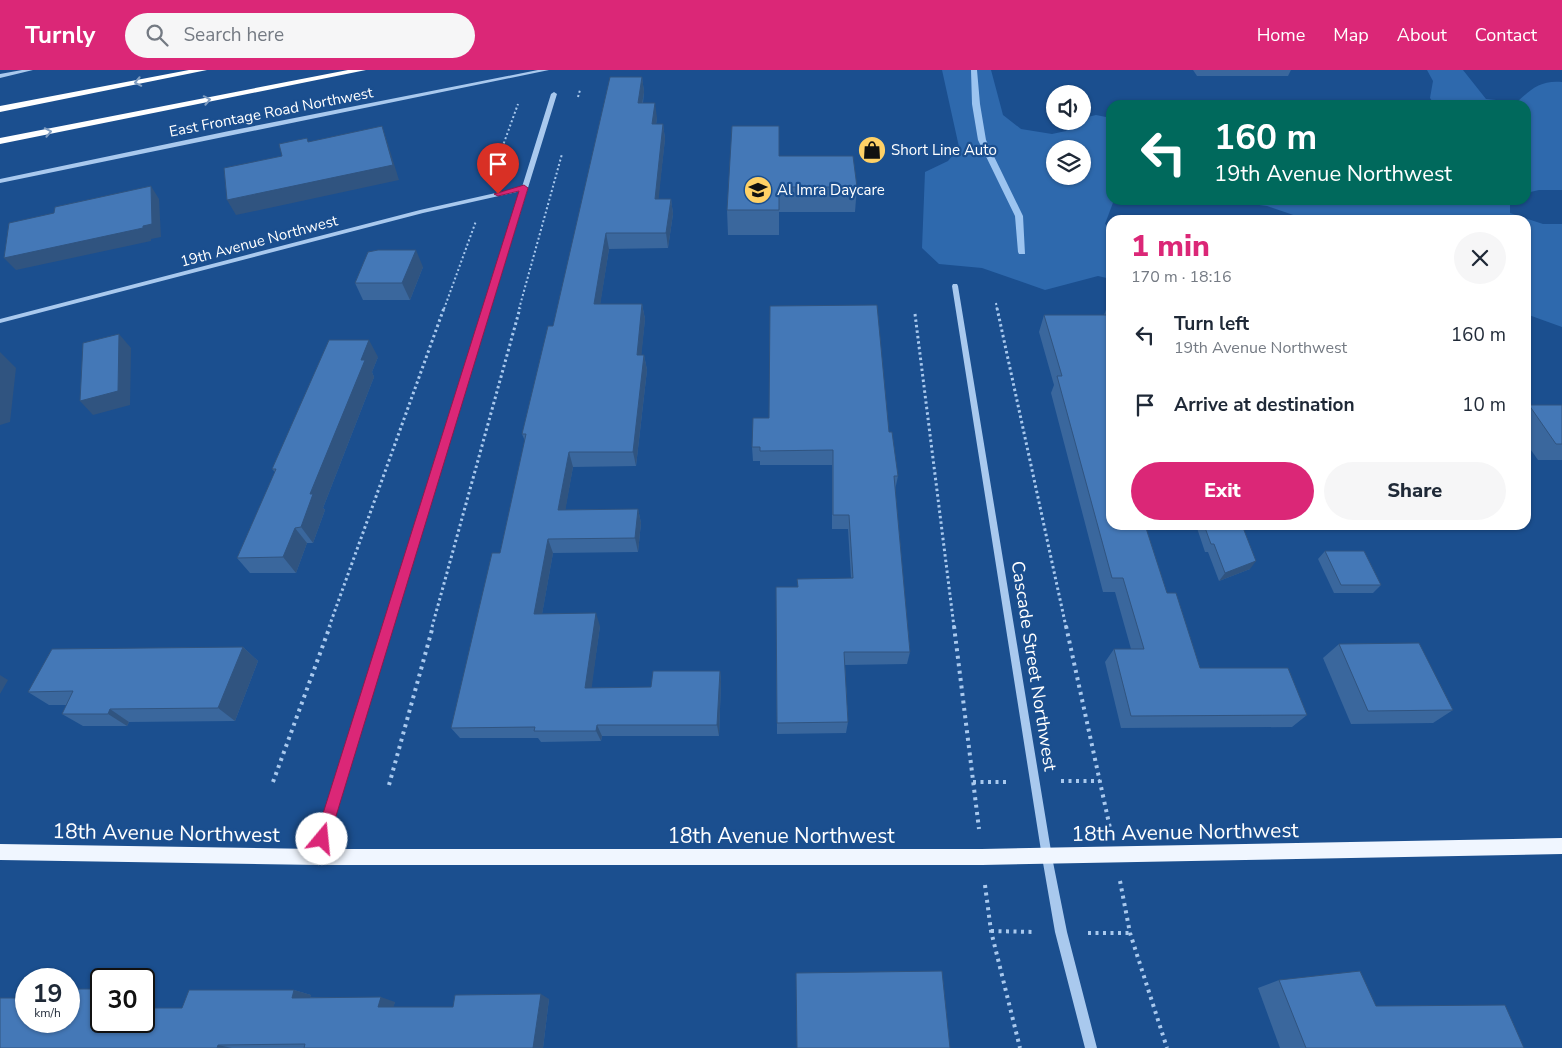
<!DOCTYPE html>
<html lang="en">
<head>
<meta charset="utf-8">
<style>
	:root { --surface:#fff; --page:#f6f6f7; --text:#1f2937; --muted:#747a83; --accent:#db2777 }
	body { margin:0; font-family:"Nunito Sans",sans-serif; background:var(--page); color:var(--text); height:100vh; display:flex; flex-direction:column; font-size:19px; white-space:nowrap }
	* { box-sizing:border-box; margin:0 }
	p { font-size:16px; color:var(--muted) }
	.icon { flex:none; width:28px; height:28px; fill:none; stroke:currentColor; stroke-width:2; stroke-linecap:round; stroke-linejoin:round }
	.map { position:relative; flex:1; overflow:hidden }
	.sheet { position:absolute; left:1106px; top:145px; width:425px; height:315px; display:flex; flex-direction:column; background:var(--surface); border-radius:15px; box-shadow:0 1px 4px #0004 }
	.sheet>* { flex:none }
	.banner { position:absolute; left:1106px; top:30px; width:425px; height:105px; border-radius:15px; box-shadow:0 1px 4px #0004; background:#00695c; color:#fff; overflow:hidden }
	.controls { position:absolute; left:1046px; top:15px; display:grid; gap:10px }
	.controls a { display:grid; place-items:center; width:45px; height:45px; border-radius:50%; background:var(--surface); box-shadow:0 1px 4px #0004; font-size:25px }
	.speed { position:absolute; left:15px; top:898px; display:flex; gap:10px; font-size:25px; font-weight:700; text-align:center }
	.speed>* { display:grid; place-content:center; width:65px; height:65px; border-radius:50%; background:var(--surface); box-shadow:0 1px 4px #0004; line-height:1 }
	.speed small { font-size:12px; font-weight:400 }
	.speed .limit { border:2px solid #111; border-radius:8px; background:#fff; color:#111 }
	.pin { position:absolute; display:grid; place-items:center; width:42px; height:42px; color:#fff; margin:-51px -21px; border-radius:50% 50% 50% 0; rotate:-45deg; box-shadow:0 0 5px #0007 }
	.pin .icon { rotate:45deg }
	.me { position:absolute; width:55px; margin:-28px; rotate:17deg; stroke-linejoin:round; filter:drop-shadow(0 0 4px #0008) }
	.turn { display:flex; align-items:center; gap:18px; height:105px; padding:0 25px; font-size:22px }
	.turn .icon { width:65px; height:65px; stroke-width:2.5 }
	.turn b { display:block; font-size:35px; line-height:42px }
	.round { display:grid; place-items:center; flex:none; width:52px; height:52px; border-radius:26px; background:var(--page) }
	.headline { display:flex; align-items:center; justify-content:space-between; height:85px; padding:0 25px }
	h1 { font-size:30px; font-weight:800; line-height:38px; color:var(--accent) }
	.cta { display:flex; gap:10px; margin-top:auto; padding:10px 25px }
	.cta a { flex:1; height:58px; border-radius:30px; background:var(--accent); color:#fff; font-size:20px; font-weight:800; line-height:58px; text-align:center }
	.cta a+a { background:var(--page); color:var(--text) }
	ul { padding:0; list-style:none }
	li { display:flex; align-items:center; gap:15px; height:70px; padding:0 25px }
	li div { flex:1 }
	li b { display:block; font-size:19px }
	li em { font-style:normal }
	header { display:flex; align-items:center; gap:30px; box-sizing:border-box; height:70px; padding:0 25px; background:var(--accent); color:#fff }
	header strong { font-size:24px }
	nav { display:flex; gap:28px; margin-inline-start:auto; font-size:18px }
	.search { width:350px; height:45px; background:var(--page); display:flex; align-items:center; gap:12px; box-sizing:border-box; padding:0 18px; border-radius:28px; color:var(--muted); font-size:19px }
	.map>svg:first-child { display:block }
	.green { fill:#2e69ad; fill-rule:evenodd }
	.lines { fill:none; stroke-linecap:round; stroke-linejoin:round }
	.stream { fill:#9cc4f0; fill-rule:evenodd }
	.path-far2 { stroke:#a9c9ee; stroke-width:2; stroke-dasharray:2 2.5; stroke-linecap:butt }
	.path-far1 { stroke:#a9c9ee; stroke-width:3; stroke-dasharray:2.5 3; stroke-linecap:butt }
	.path { stroke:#a9c9ee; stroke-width:4; stroke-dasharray:3 4.5; stroke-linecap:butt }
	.minor { fill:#a9c9ee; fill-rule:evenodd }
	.major { fill:#f0f6ff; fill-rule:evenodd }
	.highway { fill:#fff; fill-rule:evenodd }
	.wall { fill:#3a679d }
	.shaded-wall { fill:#305480 }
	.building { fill:#4478b7; stroke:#305480 }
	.oneway { stroke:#829ec1 }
	.route { fill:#db2777; stroke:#8e194d }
	.labels { text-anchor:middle; stroke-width:4.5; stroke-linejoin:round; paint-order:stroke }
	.far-street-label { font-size:15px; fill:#fff; stroke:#1b4f8f }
	.far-poi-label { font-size:15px; fill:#fff; stroke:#1b4f8f; text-anchor:start }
	.street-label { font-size:18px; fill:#fff; stroke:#1b4f8f }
	.near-street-label { font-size:21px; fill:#fff; stroke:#1b4f8f }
</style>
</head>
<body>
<header>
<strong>Turnly</strong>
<div class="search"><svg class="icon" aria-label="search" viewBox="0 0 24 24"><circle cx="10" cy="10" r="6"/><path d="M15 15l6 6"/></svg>Search here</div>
<nav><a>Home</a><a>Map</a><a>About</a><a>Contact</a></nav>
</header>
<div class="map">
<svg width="1562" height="978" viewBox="0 0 1562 978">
	<rect width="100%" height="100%" fill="#1b4f8f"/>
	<!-- green -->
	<g class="green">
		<path d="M942 0H991L1003 45 1021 59 1052 64 1066 61 1075 51H1082L1083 48 1096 45 1111 48V130H1114L1105 154 1111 157V209L1098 206 1045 220 982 198 939 194 922 178 925 102 948 91 959 77ZM1055 79H1082V106H1055Z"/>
		<path d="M1427 0H1463L1486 29 1517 32C1531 19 1541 10 1562 12V120H1539L1526 123V35H1435L1430 28 1433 11Z"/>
		<polygon points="1220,130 1510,130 1510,143 1543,154 1562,154 1562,257 1526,244 1526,150 1308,150 1267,136"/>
	</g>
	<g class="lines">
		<!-- stream -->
		<polygon class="stream" points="971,0 977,0 980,34 986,70 1023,146 1025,184 1019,184 1018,182 1015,146 978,70 972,34"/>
		<!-- path-far2 -->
		<g class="path-far2">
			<polyline points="578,27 580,20"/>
			<polyline points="493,103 518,34"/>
			<polyline points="996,233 997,239"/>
			<polyline points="444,239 476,151"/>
			<polyline points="519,239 562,84"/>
		</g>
		<!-- path-far1 -->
		<g class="path-far1">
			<polyline points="997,238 1066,557"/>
			<polyline points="915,244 954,557"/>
			<polyline points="329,557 444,238"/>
			<polyline points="432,557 520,238"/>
		</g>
		<!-- path -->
		<g class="path">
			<polyline points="954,556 979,759"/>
			<polyline points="1066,556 1110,758"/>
			<polyline points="1061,711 1100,711"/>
			<polyline points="273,712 330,556"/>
			<polyline points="973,712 1009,712"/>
			<polyline points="389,715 433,556"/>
			<polyline points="1120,811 1130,863 1167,978"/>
			<polyline points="985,815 991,861 1020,978"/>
			<polyline points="991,861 1035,862"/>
			<polyline points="1088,863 1130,863"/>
		</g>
		<!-- minor -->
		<g class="minor">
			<polygon points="22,0 33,0 0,8 0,4"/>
			<polygon points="538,0 549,0 0,113 0,109 229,61"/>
			<polygon points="554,22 557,24 321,787 320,791 316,792 312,791 311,787 521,121 423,143 0,253 0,249 420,140 522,117 551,24"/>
			<polygon points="953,214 957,214 958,216 1052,787 1067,862 1097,978 1085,978 1055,862 1042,787 952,216"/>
		</g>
		<!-- major -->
		<polygon class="major" points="1562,768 1562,784 982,795 316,795 0,790 0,774 316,779 982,779"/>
		<!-- highway -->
		<g class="highway">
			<polygon points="189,0 207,0 0,42 0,36"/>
			<polygon points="348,0 366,0 0,74 0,68"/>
		</g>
	</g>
	<!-- wall -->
	<g class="wall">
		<polygon points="1193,0 1291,0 1288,6 1197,6"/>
		<polygon points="642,7 644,22 643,33 657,48 656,54 663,54 665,69 658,129 671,129 673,144 668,178 609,179 600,234 642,234 645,249 641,285 644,285 647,300 636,396 573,397 565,440 638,439 641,453 638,482 553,483 542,544 600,556 591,618 651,617 720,601 721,612 719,666 602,666 601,671 541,672 538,668 460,668 451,658 500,483 525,371 522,364 553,256"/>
		<polygon points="779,86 857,117 855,142 779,142 779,165 728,165 727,140"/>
		<polygon points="423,197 410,230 363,230 355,213"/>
		<polygon points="1107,237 1111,237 1111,455 1167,523 1200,598 1307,645 1292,657 1121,658 1105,592 1114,579 1131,579 1115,522 1103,522 1051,323 1054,315 1039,262 1044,245 1104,245"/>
		<polygon points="378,287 372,302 374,307 323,438 325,440 313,473 307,473 296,503 250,503 237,488 275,402 272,399"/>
		<polygon points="1529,335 1562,335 1562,390 1538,390 1526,373 1526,338"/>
		<polygon points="889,362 898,406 895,420 910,582 907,594 845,595 848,652 846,663 777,664 776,517 797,517 851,508 848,459 832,459 832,395 760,395 760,391 753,391 752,377"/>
		<polygon points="1196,455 1242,455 1250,499 1219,511 1208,482 1205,482"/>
		<polygon points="1325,481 1381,515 1373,523 1334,523 1318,489"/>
		<polygon points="1339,574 1453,640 1433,653 1351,654 1323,588"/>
		<polygon points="243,577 258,591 235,651 129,652 127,656 83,656 62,644 67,635 49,635 28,622"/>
		<polygon points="796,903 950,978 797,978"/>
		<polygon points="1279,910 1376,936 1524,978 1280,978 1258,918"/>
		<polygon points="294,920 311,925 310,927 395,932 393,937 453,937 549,929 543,978 0,978 101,951"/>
	</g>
	<!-- shaded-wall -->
	<g class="shaded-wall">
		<polygon points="642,7 644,22 640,48 638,33"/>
		<polygon points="655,33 657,48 654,69 652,54"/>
		<polygon points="663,54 665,69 657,144 655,129"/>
		<polygon points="382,56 387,71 399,110 236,145 227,130"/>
		<polygon points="151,116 159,129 161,167 151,169 151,171 16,200 4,188 143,156"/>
		<polygon points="671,129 673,144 668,178 666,163"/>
		<polygon points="606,163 609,179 598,249 594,234"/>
		<polygon points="416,180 423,197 410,230 402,213"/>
		<polygon points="642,234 645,249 640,300 637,285"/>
		<polygon points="119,264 131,278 130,335 93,345 80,331"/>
		<polygon points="369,270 378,287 372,302 374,307 323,438 325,440 313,473 301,457 310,424"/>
		<polygon points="0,282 16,298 10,352 0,355"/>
		<polygon points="644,285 647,300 636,396 633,382"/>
		<polygon points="569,382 573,397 563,454 558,440"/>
		<polygon points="638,439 641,453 638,482 635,468"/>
		<polygon points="295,458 307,473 296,503 283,487"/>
		<polygon points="548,469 553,483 540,556 534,544"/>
		<polygon points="1256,491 1250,499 1219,511 1225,503"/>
		<polygon points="596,543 600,556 590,630 585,618"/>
		<polygon points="243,577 258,591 235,651 218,638"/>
		<polygon points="720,601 721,612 719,666 717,655"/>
		<polygon points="0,605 8,610 0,624"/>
		<polygon points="110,639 129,652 127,656 108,644"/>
		<polygon points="597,655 602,666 601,671 596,661"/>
		<polygon points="294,920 311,925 308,933 292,928"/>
		<polygon points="541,924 549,929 543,978 533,978"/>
		<polygon points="381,927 395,932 392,943 378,937"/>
		<polygon points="218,975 232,978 217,978"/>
	</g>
	<!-- building -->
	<g class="building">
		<polygon points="610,7 642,7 638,33 655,33 652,54 663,54 655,129 671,129 666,163 606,163 594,234 642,234 637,285 644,285 633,382 569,382 558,440 638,439 635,468 548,469 534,544 596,543 585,618 651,617 653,601 720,601 717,655 597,655 596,661 534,661 535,657 451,658 492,483 500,483 526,364 522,364 548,256 553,256"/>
		<polygon points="382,56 393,95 227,130 224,98 282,86 279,74 307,68 308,72"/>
		<polygon points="732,56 779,56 779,86 853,86 857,117 779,117 779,140 727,140"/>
		<polygon points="151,116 152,154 143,156 143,158 4,188 9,153 54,143 55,137"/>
		<polygon points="378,180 416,180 402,213 355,213 368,182"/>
		<polygon points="877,235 889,362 892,362 898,406 894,406 910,582 844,582 848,652 777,653 776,517 798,517 797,509 853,508 849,445 833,445 833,380 760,381 760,377 752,377 753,348 769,348 770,236"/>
		<polygon points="1107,237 1111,237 1111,455 1145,455 1167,523 1176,523 1200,598 1288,598 1307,645 1131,646 1114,579 1144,579 1123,508 1112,508 1057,306 1062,306 1044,245 1109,245"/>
		<polygon points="119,264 118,321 80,331 83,273"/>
		<polygon points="329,270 369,270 361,290 365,290 310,424 313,424 301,457 295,458 283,487 237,488 276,399 272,399"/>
		<polygon points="1529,335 1562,335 1562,374 1556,374"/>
		<polygon points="1204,455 1242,455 1256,491 1225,503 1214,474 1211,474"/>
		<polygon points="1325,481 1364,481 1381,515 1341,515"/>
		<polygon points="1419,573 1453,640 1368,641 1339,574"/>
		<polygon points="243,577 218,638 110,639 108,644 62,644 73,621 28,622 52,579"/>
		<polygon points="942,901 950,978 797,978 796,903"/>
		<polygon points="1360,901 1376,936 1505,935 1524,978 1306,978 1279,910"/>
		<polygon points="69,919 101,919 101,951 144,951 144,938 182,938 189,920 294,920 292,928 381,927 378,937 453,937 455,925 541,924 533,978 304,978 305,974 218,975 217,978 0,978 0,928 26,928 26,951 69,951"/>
	</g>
	<!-- one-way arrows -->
	<defs><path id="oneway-chevron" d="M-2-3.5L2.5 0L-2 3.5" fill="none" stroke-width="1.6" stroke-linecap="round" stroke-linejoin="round" transform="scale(1.25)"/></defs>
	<g class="oneway">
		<use href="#oneway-chevron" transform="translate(138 12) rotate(169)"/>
		<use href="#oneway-chevron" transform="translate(207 30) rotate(-11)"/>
		<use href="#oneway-chevron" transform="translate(48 62) rotate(-11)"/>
	</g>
	<!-- route -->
	<polygon class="route" points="524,115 528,118 329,769 327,774 322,776 317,774 315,769 519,121 498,126 494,124"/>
	<!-- icons -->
	<defs>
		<symbol id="shop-disc" viewBox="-11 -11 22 22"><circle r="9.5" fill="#ffd166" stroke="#1b4f8f"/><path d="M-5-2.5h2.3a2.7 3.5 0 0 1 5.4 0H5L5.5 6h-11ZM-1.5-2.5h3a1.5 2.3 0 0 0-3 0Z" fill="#111"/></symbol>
		<symbol id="school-disc" viewBox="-11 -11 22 22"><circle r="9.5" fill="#ffd166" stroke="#1b4f8f"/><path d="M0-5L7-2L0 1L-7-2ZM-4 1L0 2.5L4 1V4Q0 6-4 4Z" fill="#111"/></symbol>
	</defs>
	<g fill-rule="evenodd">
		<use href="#shop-disc" x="856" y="64" width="32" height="32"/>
		<use href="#school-disc" x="742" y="104" width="32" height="32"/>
	</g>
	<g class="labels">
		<!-- far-street labels -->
		<g class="far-street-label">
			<text transform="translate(271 42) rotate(-11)" y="5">East Frontage Road Northwest</text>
			<text transform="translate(259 171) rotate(-15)" y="5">19th Avenue Northwest</text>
		</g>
		<!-- far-poi labels -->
		<g class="far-poi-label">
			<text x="891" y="85">Short Line Auto</text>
			<text x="777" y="125">Al Imra Daycare</text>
		</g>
		<!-- street labels -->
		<g class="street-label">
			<text transform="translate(1034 596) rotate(81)" y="6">Cascade Street Northwest</text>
		</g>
		<!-- near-street labels -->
		<g class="near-street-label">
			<text transform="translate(1185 762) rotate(-1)" y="7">18th Avenue Northwest</text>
			<text transform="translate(166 763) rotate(1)" y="7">18th Avenue Northwest</text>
			<text x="781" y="773">18th Avenue Northwest</text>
		</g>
	</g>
</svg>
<div class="controls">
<a><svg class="icon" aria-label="sound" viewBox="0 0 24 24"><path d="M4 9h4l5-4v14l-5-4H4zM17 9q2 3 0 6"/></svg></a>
<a><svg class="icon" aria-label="layers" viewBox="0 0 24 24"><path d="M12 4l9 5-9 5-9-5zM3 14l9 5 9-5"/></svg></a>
</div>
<div class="speed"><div>19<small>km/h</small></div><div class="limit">30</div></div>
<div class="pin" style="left:498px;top:124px;background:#d93025"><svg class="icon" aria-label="arrive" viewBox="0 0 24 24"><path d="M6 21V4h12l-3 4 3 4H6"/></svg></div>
<svg class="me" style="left:322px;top:769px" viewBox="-20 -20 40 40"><circle r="19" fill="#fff"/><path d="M0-13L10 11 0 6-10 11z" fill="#db2777"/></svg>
<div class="banner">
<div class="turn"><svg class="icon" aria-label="left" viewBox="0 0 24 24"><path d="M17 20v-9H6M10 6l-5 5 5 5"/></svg><div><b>160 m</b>19th Avenue Northwest</div></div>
</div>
<section class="sheet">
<div class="headline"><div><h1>1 min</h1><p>170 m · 18:16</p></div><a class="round"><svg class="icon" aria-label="close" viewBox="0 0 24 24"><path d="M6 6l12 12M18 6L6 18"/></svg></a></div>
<ul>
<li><svg class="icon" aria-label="left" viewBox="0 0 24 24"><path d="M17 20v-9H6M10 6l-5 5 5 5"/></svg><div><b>Turn left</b><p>19th Avenue Northwest</p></div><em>160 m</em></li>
<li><svg class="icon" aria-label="arrive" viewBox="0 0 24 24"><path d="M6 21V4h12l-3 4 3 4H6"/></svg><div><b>Arrive at destination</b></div><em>10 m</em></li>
</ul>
<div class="cta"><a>Exit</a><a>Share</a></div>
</section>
</div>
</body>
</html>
